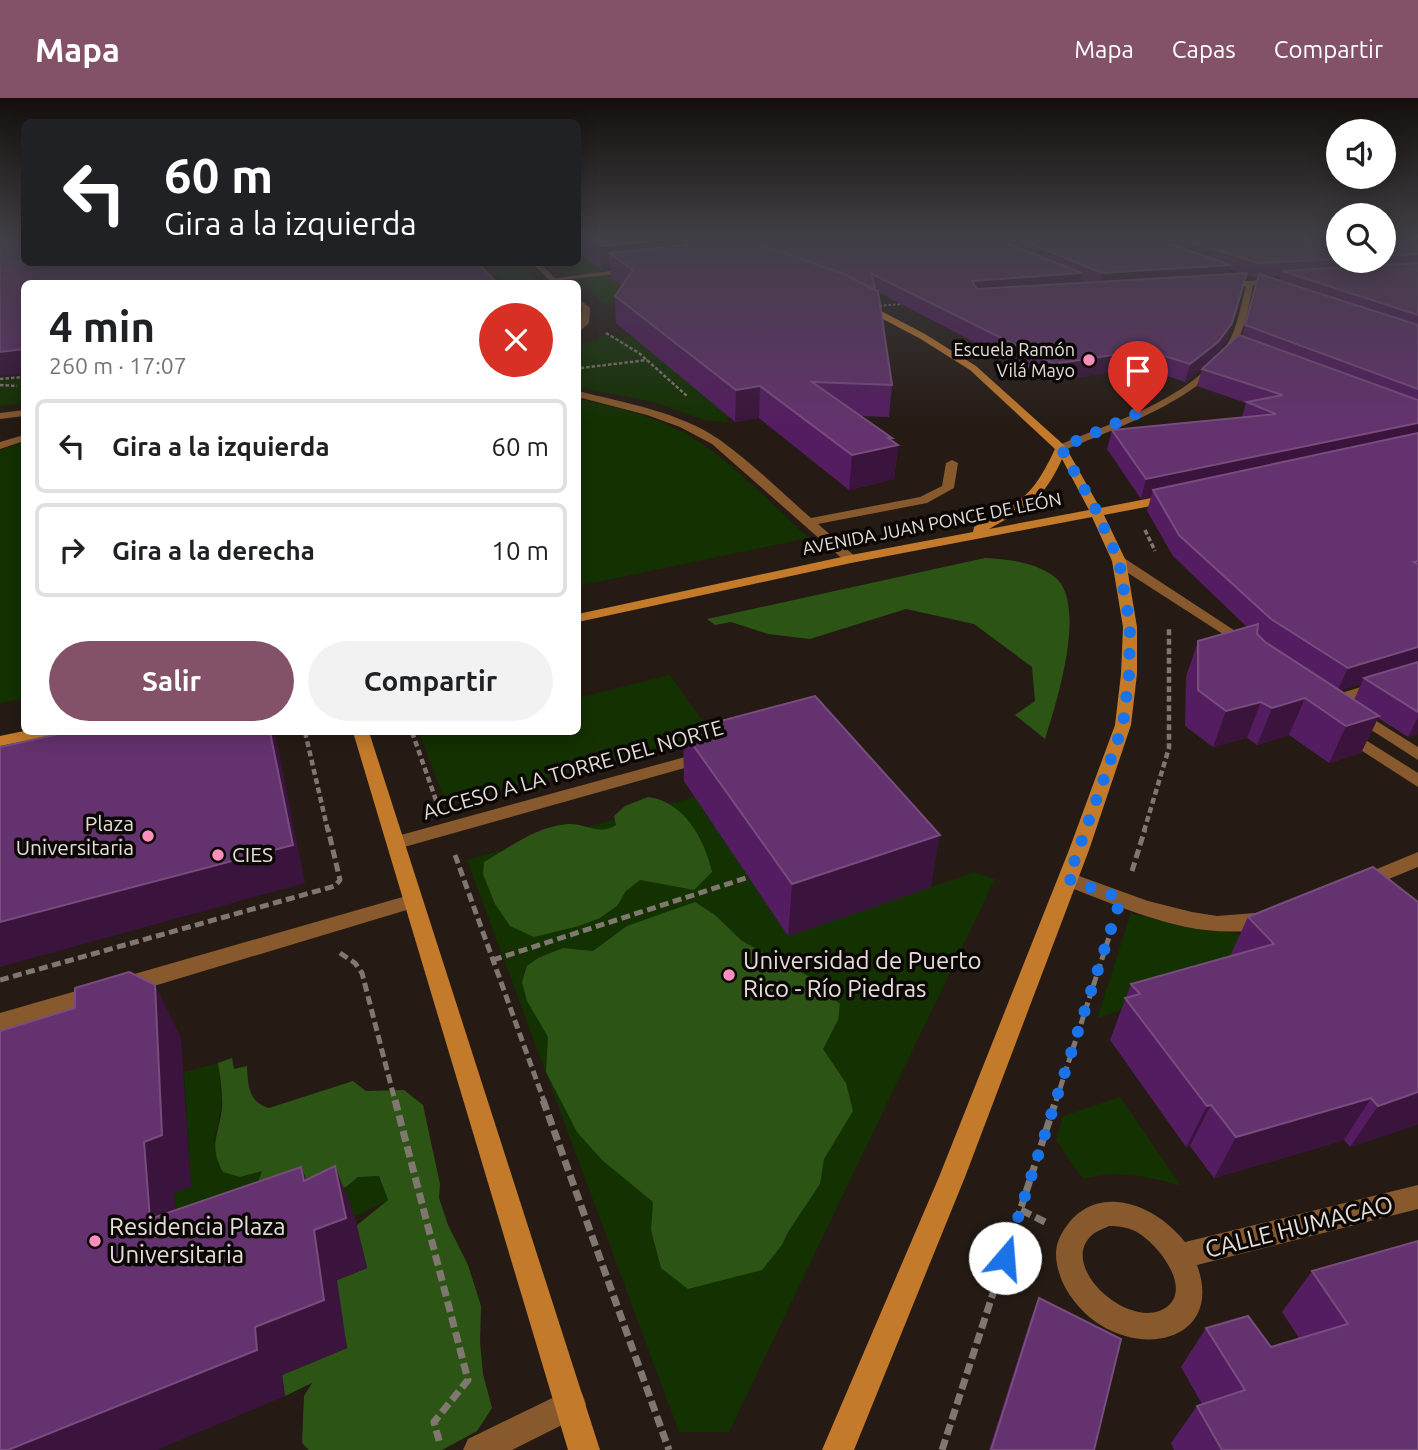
<!DOCTYPE html>
<html lang="es">
<head>
<meta charset="utf-8">
<style>
	:root { --surface:#fff; --page:#f2f2f2; --text:#202124; --muted:#757577; --line:#e0e0e0; --accent:#845268 }
	body { margin:0; font-family:Ubuntu,sans-serif; background:var(--page); color:var(--text); height:100vh; display:flex; flex-direction:column; font-size:26px; white-space:nowrap }
	* { box-sizing:border-box; margin:0 }
	p { font-size:23px; color:var(--muted) }
	.icon { flex:none; width:38px; height:38px; fill:none; stroke:currentColor; stroke-width:2; stroke-linecap:round; stroke-linejoin:round }
	.map { position:relative; flex:1; overflow:hidden }
	.panel { position:absolute; left:21px; top:182px; width:560px; height:455px; display:flex; flex-direction:column; background:var(--surface); border-radius:10px; box-shadow:0 4px 18px #0003 }
	.panel>* { flex:none }
	.banner { position:absolute; left:21px; top:21px; width:560px; height:147px; border-radius:10px; box-shadow:0 4px 18px #0003; background:#202124; color:#fff; overflow:hidden }
	.fabs { position:absolute; left:1326px; top:21px; display:grid; gap:14px }
	.fabs a { display:grid; place-items:center; width:70px; height:70px; border-radius:50%; background:var(--surface); box-shadow:0 4px 18px #0003; font-size:35px }
	.pin { position:absolute; display:grid; place-items:center; width:60px; height:60px; color:#fff; margin:-72px -30px; border-radius:50% 50% 50% 0; rotate:-45deg; box-shadow:0 0 7px #0007 }
	.pin .icon { rotate:45deg }
	.me { position:absolute; width:77px; margin:-38px; rotate:18deg; stroke-linejoin:round; filter:drop-shadow(0 0 5px #0008) }
	.turn { display:flex; align-items:center; gap:24px; height:147px; padding:0 28px; font-size:32px }
	.turn .icon { width:91px; height:91px; stroke-width:2.5 }
	.turn b { display:block; font-size:49px; line-height:60px }
	.round { display:grid; place-items:center; flex:none; width:74px; height:74px; border-radius:37px; background:var(--page) }
	.headline { display:flex; align-items:center; justify-content:space-between; height:119px; padding:0 28px }
	h1 { font-size:42px; font-weight:600; line-height:52px }
	.primary-button { display:flex; gap:14px; margin-top:auto; padding:14px 28px }
	.primary-button a { flex:1; height:80px; border-radius:42px; background:var(--accent); color:#fff; font-size:28px; font-weight:600; line-height:80px; text-align:center }
	.primary-button a+a { background:var(--page); color:var(--text) }
	ul { padding:0; list-style:none }
	li { display:flex; align-items:center; gap:21px; height:94px; margin:0 14px 10px; padding:0 14px; border:4px solid var(--line); border-radius:10px }
	li div { flex:1 }
	li b { display:block; font-size:26px }
	li em { font-style:normal }
	header { display:flex; align-items:center; gap:42px; box-sizing:border-box; height:98px; padding:0 35px; background:var(--accent); color:#fff }
	header strong { font-size:33px }
	nav { display:flex; gap:38px; margin-inline-start:auto; font-size:24px }
	.map>svg:first-child { display:block }
	.green { fill:#133101 }
	.forest { fill:#2c5415 }
	.lines { fill:none; stroke-linecap:round; stroke-linejoin:round }
	.path-far4 { stroke:#807771; stroke-width:2.5; stroke-dasharray:3.5 2; stroke-linecap:butt }
	.path-far3 { stroke:#807771; stroke-width:3.5; stroke-dasharray:5 2.5; stroke-linecap:butt }
	.path-far2 { stroke:#807771; stroke-width:4.5; stroke-dasharray:6 3.5; stroke-linecap:butt }
	.path-far1 { stroke:#807771; stroke-width:5; stroke-dasharray:9 4.5; stroke-linecap:butt }
	.path { stroke:#807771; stroke-width:7; stroke-dasharray:11 5; stroke-linecap:butt }
	.lane { fill:#87592d; fill-rule:evenodd }
	.street { fill:#87592d; fill-rule:evenodd }
	.secondary { fill:#c37a2b; fill-rule:evenodd }
	.path-bridge { stroke:#807771; stroke-width:2; stroke-dasharray:2.5 2; stroke-linecap:butt }
	.wall { fill:#551d61; fill-rule:evenodd }
	.shaded-wall { fill:#3b143d }
	.building { fill:#64326e; stroke:#784d7e; stroke-width:2 }
	.route { stroke:#1a73e8; stroke-width:12; stroke-dasharray:0 21.6 }
	.poi-dot { fill:#fe8ebc; stroke:#0b0705; stroke-width:2.5 }
	.labels { text-anchor:middle; stroke-width:7; stroke-linejoin:round; paint-order:stroke }
	.far-poi-label { font-size:18px; fill:#e4ddd8; stroke:#0b0705; text-anchor:end }
	.far-street-label { font-size:18px; fill:#e4ddd8; stroke:#0b0705 }
	.street-label { font-size:21px; fill:#e4ddd8; stroke:#0b0705 }
	.poi-label { font-size:21px; fill:#e4ddd8; stroke:#0b0705; text-anchor:end }
	.near-poi-label { font-size:24px; fill:#e4ddd8; stroke:#0b0705; text-anchor:start }
	.near-street-label { font-size:24px; fill:#e4ddd8; stroke:#0b0705 }
</style>
</head>
<body>
<header>
<strong>Mapa</strong>
<nav><a>Mapa</a><a>Capas</a><a>Compartir</a></nav>
</header>
<div class="map">
<svg width="1418" height="1352" viewBox="0 0 1418 1352">
	<rect width="100%" height="100%" fill="#251b14"/>
	<!-- green -->
	<g class="green">
		<polygon points="578,154 601,173 602,174 565,176 552,165 578,164"/>
		<polygon points="524,169 542,185 506,185 491,172"/>
		<polygon points="607,177 639,202 636,205 604,206 575,182"/>
		<polygon points="603,238 691,242 729,318 726,320 729,323 728,325 705,322 653,304 578,289 578,248"/>
		<polygon points="24,281 24,305 0,308 0,283"/>
		<path d="M578 301C622 310 670 322 708 350 743 375 776 411 809 440L578 488Z"/>
		<polygon points="24,344 24,601 0,605 0,352"/>
		<polygon points="670,577 712,636 446,706 419,634 578,634 578,600"/>
		<polygon points="695,699 788,838 974,774 995,781 729,1334 679,1334 467,762"/>
		<polygon points="1131,815 1169,825 1271,841 1216,864 1222,871 1097,921"/>
		<polygon points="218,965 222,1005 214,1043 240,1079 263,1072 346,1089 358,1079 379,1078 388,1102 345,1124 182,1171 174,1095 191,1088 184,974"/>
		<path d="M1120 999 1181 1088C1148 1078 1117 1072 1083 1081L1056 1042 1063 1018Z"/>
	</g>
	<!-- forest -->
	<g class="forest">
		<path d="M985 460C1008 461 1033 464 1052 477 1090 501 1056 606 1045 641L1015 617 1035 603 1032 569 974 526 906 511 810 541 768 536 731 524 715 527 707 521Z"/>
		<path d="M648 699C684 703 705 742 712 774L694 792 640 782 626 793 617 808 600 820 579 828 534 839 510 828 495 806 483 776 484 764C510 749 537 728 568 726 585 725 600 738 616 727L614 718 625 708Z"/>
		<polygon points="695,804 715,817 742,843 810,879 840,906 838,922 823,951 846,985 853,1013 824,1061 820,1086 788,1134 782,1147 762,1172 688,1191 661,1170 651,1132 653,1104 602,1062 577,1034 546,974 548,939 527,903 522,884 527,868 538,860 563,850 593,853 627,828"/>
		<path d="M232 960 234 971 247 968C248 987 248 1004 269 1010L353 983 366 993 404 992 423 1007 440 1086 439 1100 448 1127 468 1167 481 1208 480 1244 483 1276 492 1310 477 1333 442 1352H309L302 1345 304 1298 312 1285 285 1298 282 1277 347 1250 335 1183 367 1170 356 1128 388 1102 379 1078 358 1079 346 1089 318 1094 255 1093 262 1073 240 1079 223 1074C208 1047 219 1037 222 1010 223 995 220 979 218 965Z"/>
	</g>
	<g class="lines">
		<!-- path-far4 -->
		<g class="path-far4">
			<polyline points="606,235 639,255 687,298"/>
			<polyline points="578,265 581,270 647,262"/>
			<polyline points="0,281 24,279"/>
			<polyline points="0,287 17,288"/>
		</g>
		<!-- path-far3 -->
		<polyline class="path-far3" points="1145,432 1155,453"/>
		<!-- path-far2 -->
		<g class="path-far2">
			<polyline points="305,634 328,733"/>
			<polyline points="412,634 437,705"/>
			<polyline points="1144,733 1169,650 1169,528"/>
		</g>
		<!-- path-far1 -->
		<g class="path-far1">
			<polyline points="455,757 544,1003"/>
			<polyline points="1132,773 1145,731"/>
			<polyline points="340,855 355,865 362,875 395,1003"/>
			<polyline points="493,862 749,779"/>
			<polyline points="0,882 335,788 340,782 328,731"/>
			<polyline points="1056,1003 1112,830"/>
		</g>
		<!-- path -->
		<g class="path">
			<polyline points="395,1002 468,1282 434,1324 440,1346"/>
			<polyline points="543,1002 669,1352"/>
			<polyline points="1021,1112 1045,1124"/>
			<polyline points="942,1352 1056,1002"/>
		</g>
		<!-- lane -->
		<g class="lane">
			<polygon points="633,170 636,174 553,183 549,181"/>
			<path d="M578 293C625 305 680 314 720 342 752 365 781 394 811 420L920 399 942 388 946 365 952 362 958 365 954 390 927 405 818 426 858 461 856 464H846L712 346 680 329 647 317 578 299Z"/>
			<polygon points="1345,629 1418,675 1418,689 1339,638 1337,634 1339,630"/>
			<polygon points="707,653 713,654 716,658 713,662 397,751 390,750 388,745 390,740"/>
			<polygon points="1418,754 1418,769 1362,792 1355,790 1352,785 1355,780"/>
			<path d="M1068 774 1148 803 1192 814 1217 818 1268 814 1275 817 1278 822 1275 827C1204 849 1127 811 1061 786L1058 781 1061 776Z"/>
		</g>
		<!-- street -->
		<g class="street">
			<polygon points="531,164 539,164 561,186 553,186"/>
			<path d="M1279 181 1282 185 1253 187C1249 206 1246 227 1237 244 1206 301 1120 328 1065 352H1057V348C1114 323 1193 301 1228 245 1238 228 1241 206 1246 188L1220 189 1217 185Z"/>
			<polygon points="578,200 590,210 589,225 578,235 582,210 578,206"/>
			<polygon points="24,312 24,318 0,321 0,315"/>
			<polygon points="24,337 24,343 0,351 0,344"/>
			<polygon points="1119,459 1124,460 1255,546 1248,550 1243,549 1114,466 1112,463"/>
			<polygon points="1418,571 1418,581 1335,607 1327,602 1329,599"/>
			<polygon points="1354,609 1418,649 1418,662 1348,617 1346,614 1348,611"/>
			<polygon points="413,796 420,798 423,803 420,808 124,897 116,894 113,888 116,882 124,879"/>
			<polygon points="97,887 105,890 108,896 105,902 0,933 0,915"/>
			<path d="M1418 1087V1111L1197 1167C1230 1257 1102 1269 1062 1183 1057 1170 1053 1155 1059 1141 1087 1082 1151 1101 1185 1144ZM1109 1128C1117 1128 1127 1129 1135 1133 1155 1143 1192 1187 1168 1208 1134 1236 1059 1172 1090 1139 1094 1134 1103 1131 1109 1128Z"/>
			<polygon points="571,1291 582,1295 586,1306 582,1317 512,1352 463,1352 468,1341"/>
		</g>
		<!-- secondary -->
		<g class="secondary">
			<path d="M858 204H864L925 236 976 268 1065 348 1100 410 1172 396 1178 400 1172 404 1104 417 1126 463 1137 529V576L1131 627 1089 752 965 1079 854 1352H822L939 1079 1069 752 1115 627 1121 576 1123 529 1112 463 1092 419 851 465 578 524V516L851 457 973 434 974 429C1021 402 1031 402 1055 351L970 272 919 240 858 208ZM1062 361 1089 412 989 431C1028 409 1043 403 1062 361Z"/>
			<polygon points="24,633 54,634 52,638 0,648 0,638"/>
			<polygon points="353,634 369,634 600,1352 568,1352"/>
		</g>
		<!-- path-bridge -->
		<polyline class="path-bridge" points="875,208 904,206"/>
	</g>
	<!-- wall -->
	<g class="wall">
		<path d="M578 138H1339V163H1384V138H1418V636L1408 639 1378 620 1361 655 1329 665 1289 637 1257 647 1247 640 1213 649 1185 628 1186 579 1198 543 1247 529 1173 458 1147 413 1151 399 1141 401 1107 351 1112 332 1242 319 1246 305 1197 288 1202 271 1242 238 1258 179H1253L1246 177 1227 242 1213 260 1185 284 1141 269 1051 284 878 194 892 287 889 319 860 318 898 347 894 381 849 392 759 320 735 324 616 225 615 198 622 188 610 180V171L601 172 578 154ZM1230 171 1242 175 1228 176ZM1281 178 1279 182 1268 179ZM1080 182 1088 185H1080ZM1361 586 1354 602 1340 592Z"/>
		<polygon points="683,633 931,789 788,838 684,683"/>
		<polygon points="1373,769 1418,1026 1350,1049 1344,1042 1214,1080 1190,1048 1186,1049 1110,942 1131,886 1230,858 1248,819"/>
		<polygon points="1418,1143 1418,1352 1174,1352 1171,1345 1197,1308 1202,1306 1181,1269 1206,1230 1271,1249 1299,1240 1282,1214 1312,1173"/>
		<polygon points="1039,1200 1094,1352 989,1352 1031,1220"/>
	</g>
	<!-- shaded-wall -->
	<g class="shaded-wall">
		<polygon points="684,140 684,163 609,155 610,171 601,172 599,148"/>
		<polygon points="1231,167 1227,181 1099,189 1102,175"/>
		<polygon points="1082,175 1079,190 970,198 972,183"/>
		<polygon points="1247,175 1227,242 1213,260 1185,284 1190,266"/>
		<polygon points="24,251 24,275 0,278 0,254"/>
		<polygon points="1145,252 1141,269 1051,284 1054,266"/>
		<polygon points="760,288 759,320 735,324 736,292"/>
		<polygon points="1418,325 1418,342 1153,392 1151,399 1141,401 1146,381"/>
		<polygon points="888,340 892,340 891,349 898,347 894,381 849,392 852,357"/>
		<polygon points="1418,549 1418,569 1364,580 1361,586 1337,593 1348,570"/>
		<polygon points="1305,600 1289,637 1257,647 1272,610"/>
		<polygon points="1261,604 1247,640 1213,649 1226,613"/>
		<polygon points="1379,618 1361,655 1329,665 1346,628"/>
		<polygon points="1418,619 1418,636 1408,639"/>
		<polygon points="270,634 275,634 305,785 0,869 0,824"/>
		<polygon points="940,737 931,789 788,838 792,786"/>
		<polygon points="155,887 181,940 191,1089 174,1095 182,1171 150,1121 144,1044"/>
		<polygon points="1418,994 1418,1026 1350,1049 1378,1008"/>
		<polygon points="1371,1000 1344,1042 1214,1080 1236,1039"/>
		<polygon points="1211,1007 1190,1048 1186,1049 1207,1008"/>
		<polygon points="335,1068 355,1119 367,1170 337,1182 347,1250 282,1277 285,1298 157,1352 8,1352 255,1229 304,1083 301,1069 323,1120"/>
	</g>
	<!-- building -->
	<g class="building">
		<polygon points="0,138 24,138 24,164 479,164 479,166 498,186 24,186 24,251 0,254"/>
		<polygon points="586,138 737,138 844,176 878,193 892,287 812,284 892,340 888,340 898,347 852,357 760,288 736,292 615,198 633,172 609,155 685,147 687,145 684,140 599,148"/>
		<polygon points="737,138 988,138 1082,175 972,183 977,191 1247,175 1232,225 1218,244 1190,266 1145,252 1054,266 872,176 875,192 844,176"/>
		<polygon points="1011,138 1146,138 1231,167 1102,175"/>
		<polygon points="1173,138 1299,138 1339,152 1339,161 1258,165"/>
		<polygon points="1321,138 1339,138 1339,144"/>
		<polygon points="1384,138 1418,138 1418,156 1384,158"/>
		<polygon points="1418,165 1418,217 1282,173"/>
		<polygon points="1259,176 1418,227 1418,291 1245,227"/>
		<polygon points="1239,237 1418,302 1418,325 1146,381 1112,332 1276,316 1247,304 1283,297 1202,271"/>
		<polygon points="1418,335 1418,463 1414,464 1418,466 1418,549 1348,570 1271,521 1179,437 1153,392"/>
		<polygon points="1258,526 1257,536 1265,544 1379,618 1346,628 1305,600 1272,610 1261,604 1226,613 1198,592 1198,543"/>
		<polygon points="1418,564 1418,614 1364,580"/>
		<polygon points="815,598 940,737 792,786 683,633"/>
		<polygon points="68,634 270,634 293,747 0,824 0,649"/>
		<polygon points="1373,769 1418,804 1418,994 1378,1008 1371,1000 1236,1039 1211,1007 1207,1008 1125,900 1140,896 1131,886 1274,846 1248,819"/>
		<polygon points="129,874 155,887 162,1037 144,1044 150,1121 301,1069 304,1083 335,1068 346,1120 314,1132 324,1202 255,1229 257,1252 8,1352 0,1352 0,933 75,910 75,890"/>
		<polygon points="1418,1143 1418,1352 1222,1352 1197,1308 1245,1292 1206,1230 1248,1218 1271,1249 1348,1226 1312,1173"/>
		<polygon points="1039,1200 1121,1241 1094,1352 991,1352"/>
	</g>
	<!-- sky -->
	<linearGradient id="sky" x2="0" y2="1"><stop stop-color="#140f0b"/><stop offset="0.42" stop-color="#403f45"/><stop offset="1" stop-color="#403f45" stop-opacity="0"/></linearGradient>
	<rect width="1418" height="327" fill="url(#sky)"/>
	<g class="lines">
		<!-- route -->
		<polyline class="route" points="1005,1160 1121,800 1068,781 1123,627 1129,576 1130,529 1119,463 1096,412 1061,350 1138,315"/>
	</g>
	<!-- markers -->
	<g class="poi-dot">
		<circle cx="1089" cy="262" r="7"/>
		<circle cx="148" cy="738" r="7"/>
		<circle cx="218" cy="757" r="7"/>
		<circle cx="729" cy="877" r="7"/>
		<circle cx="95" cy="1143" r="7"/>
	</g>
	<g class="labels">
		<!-- far-poi labels -->
		<g class="far-poi-label">
			<text x="1075" y="258">Escuela Ramón<tspan x="1075" dy="21">Vilá Mayo</tspan></text>
		</g>
		<!-- far-street labels -->
		<g class="far-street-label">
			<text transform="translate(932 426) rotate(-11)" y="6">AVENIDA JUAN PONCE DE LEÓN</text>
		</g>
		<!-- street labels -->
		<g class="street-label">
			<text transform="translate(573 672) rotate(-16)" y="7">ACCESO A LA TORRE DEL NORTE</text>
		</g>
		<!-- poi labels -->
		<g class="poi-label">
			<text x="134" y="733">Plaza<tspan x="134" dy="24">Universitaria</tspan></text>
			<text x="232" y="764" text-anchor="start">CIES</text>
		</g>
		<!-- near-poi labels -->
		<g class="near-poi-label">
			<text x="743" y="871">Universidad de Puerto<tspan x="743" dy="28">Rico - Río Piedras</tspan></text>
			<text x="109" y="1137">Residencia Plaza<tspan x="109" dy="28">Universitaria</tspan></text>
		</g>
		<!-- near-street labels -->
		<g class="near-street-label">
			<text transform="translate(1299 1129) rotate(-14)" y="8">CALLE HUMACAO</text>
		</g>
	</g>
</svg>
<div class="fabs">
<a><svg class="icon" aria-label="sound" viewBox="0 0 24 24"><path d="M4 9h4l5-4v14l-5-4H4zM17 9q2 3 0 6"/></svg></a>
<a><svg class="icon" aria-label="search" viewBox="0 0 24 24"><circle cx="10" cy="10" r="6"/><path d="M15 15l6 6"/></svg></a>
</div>
<div class="pin" style="left:1138px;top:315px;background:#d93025"><svg class="icon" aria-label="arrive" viewBox="0 0 24 24"><path d="M6 21V4h12l-3 4 3 4H6"/></svg></div>
<svg class="me" style="left:1005px;top:1160px" viewBox="-20 -20 40 40"><circle r="19" fill="#fff"/><path d="M0-13L10 11 0 6-10 11z" fill="#1a73e8"/></svg>
<div class="banner">
<div class="turn"><svg class="icon" aria-label="left" viewBox="0 0 24 24"><path d="M17 20v-9H6M10 6l-5 5 5 5"/></svg><div><b>60 m</b>Gira a la izquierda</div></div>
</div>
<section class="panel">
<div class="headline"><div><h1>4 min</h1><p>260 m · 17:07</p></div><a class="round" style="background:#d93025;color:#fff"><svg class="icon" aria-label="close" viewBox="0 0 24 24"><path d="M6 6l12 12M18 6L6 18"/></svg></a></div>
<ul>
<li><svg class="icon" aria-label="left" viewBox="0 0 24 24"><path d="M17 20v-9H6M10 6l-5 5 5 5"/></svg><div><b>Gira a la izquierda</b></div><em>60 m</em></li>
<li><svg class="icon" aria-label="right" viewBox="0 0 24 24"><path d="M7 20v-9h11M14 6l5 5-5 5"/></svg><div><b>Gira a la derecha</b></div><em>10 m</em></li>
</ul>
<div class="primary-button"><a>Salir</a><a>Compartir</a></div>
</section>
</div>
</body>
</html>
